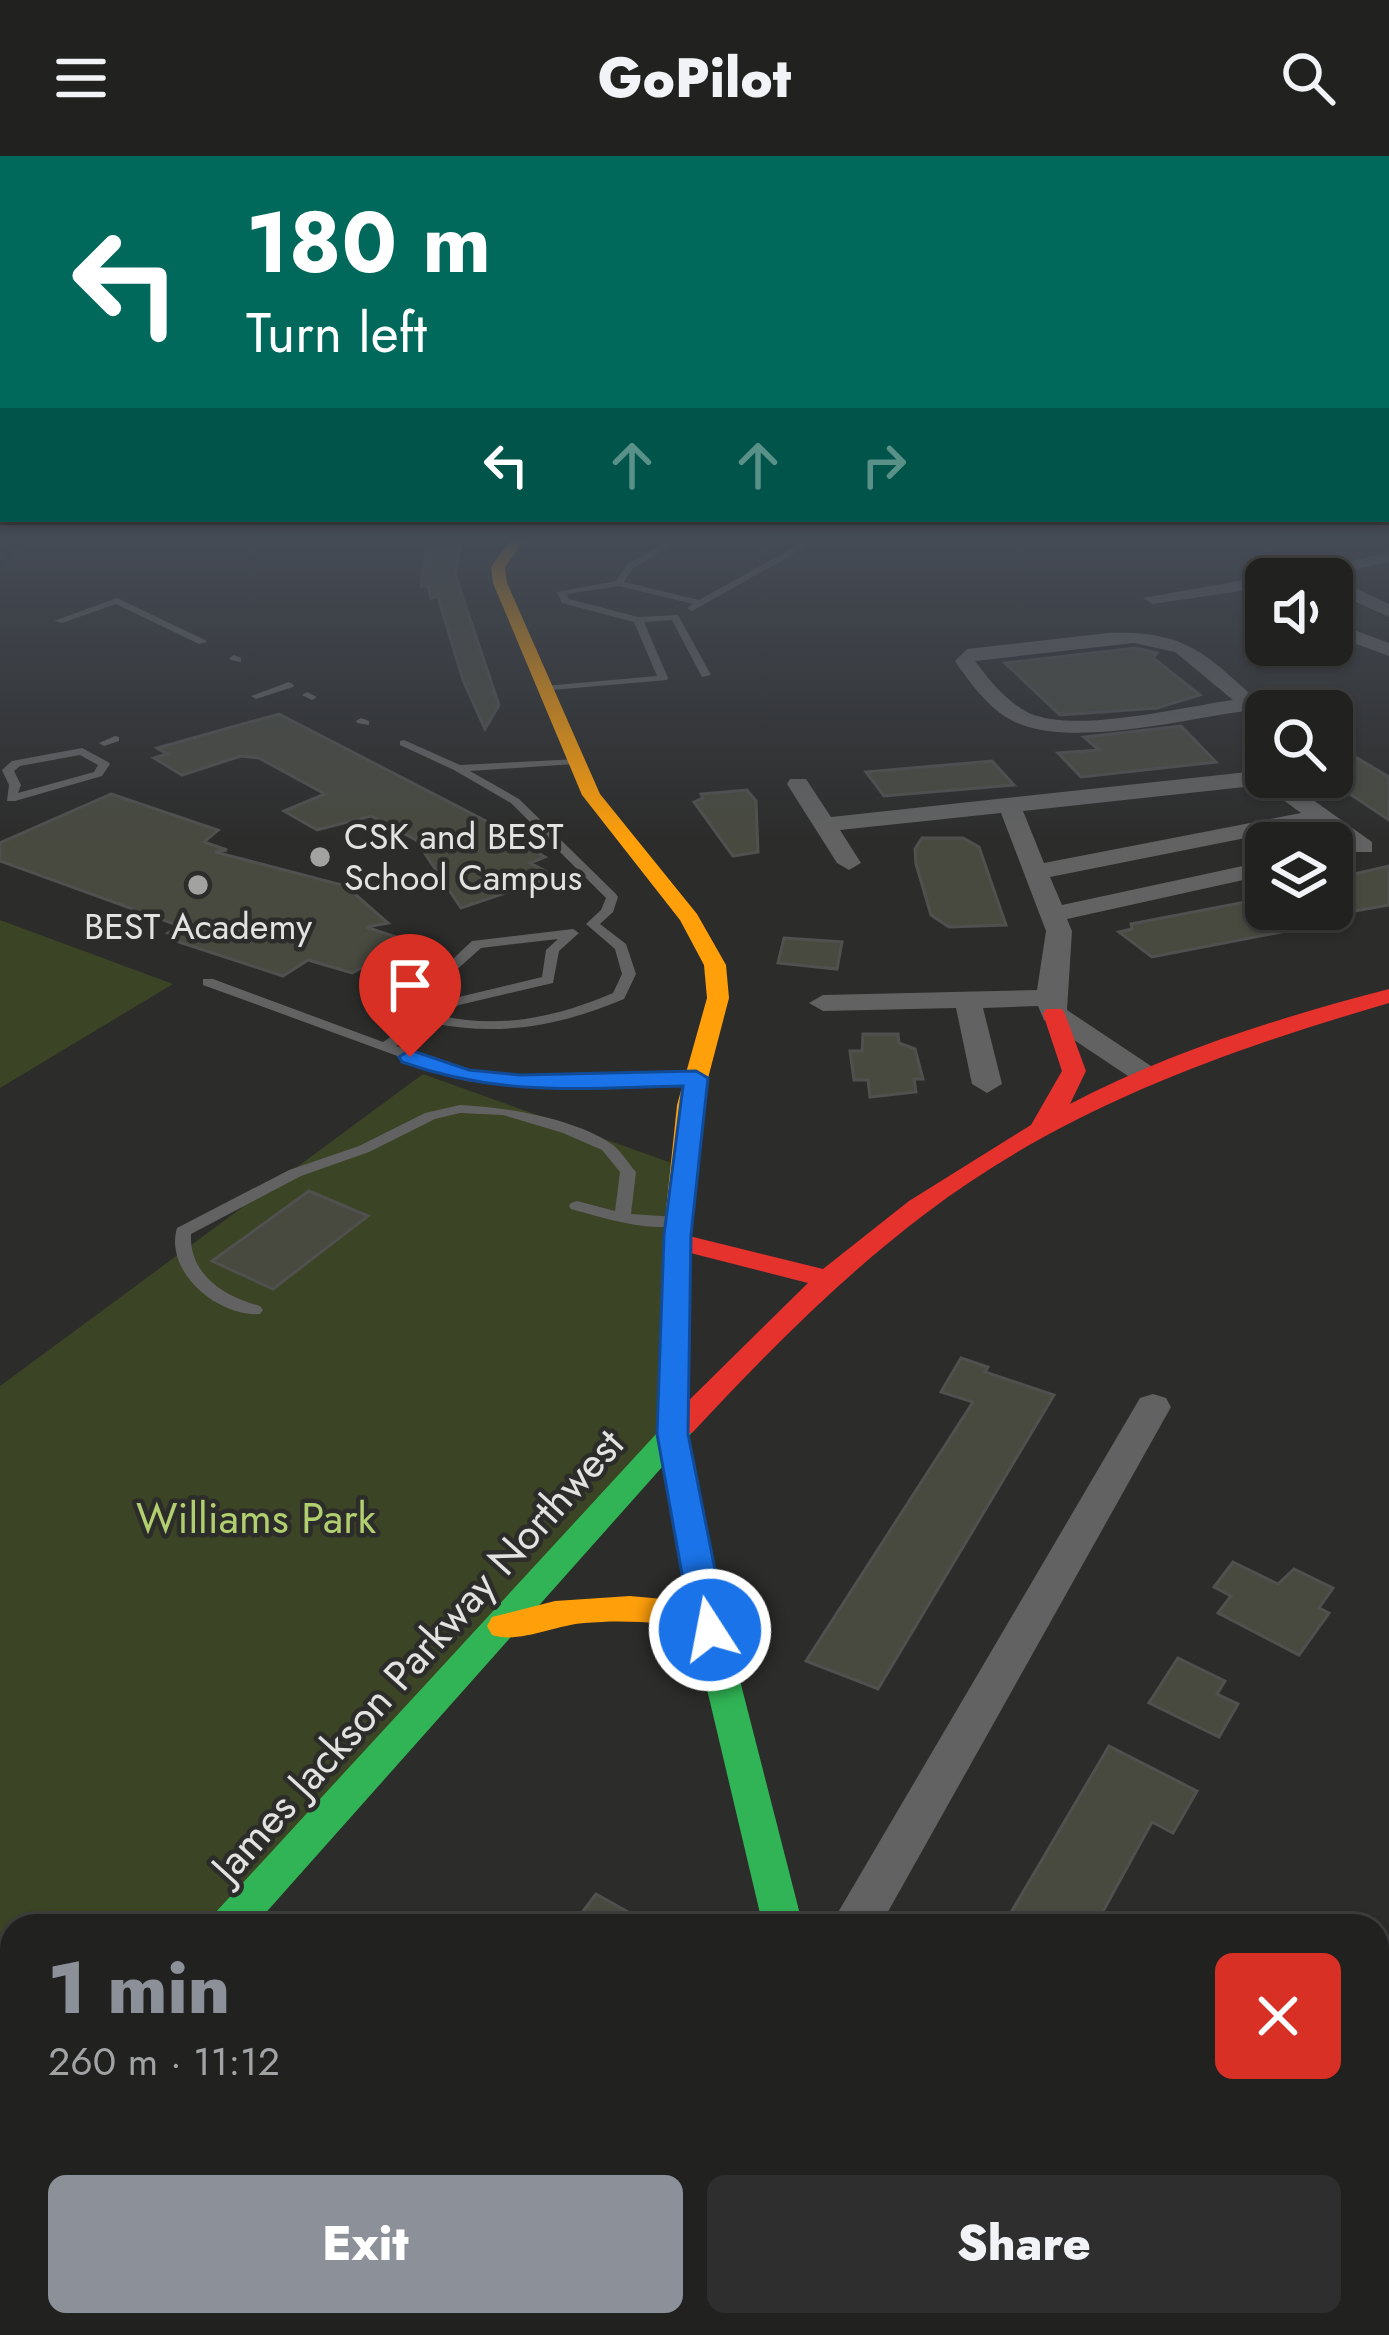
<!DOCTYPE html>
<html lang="en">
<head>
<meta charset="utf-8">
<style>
	:root { --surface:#212120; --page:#2d2e2d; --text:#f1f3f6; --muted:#a2a3a5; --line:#3e3e3e; --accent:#8c9099 }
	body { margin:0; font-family:Jost,sans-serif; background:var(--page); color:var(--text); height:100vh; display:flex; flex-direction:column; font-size:45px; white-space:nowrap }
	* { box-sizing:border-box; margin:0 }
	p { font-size:39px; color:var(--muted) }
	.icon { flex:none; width:66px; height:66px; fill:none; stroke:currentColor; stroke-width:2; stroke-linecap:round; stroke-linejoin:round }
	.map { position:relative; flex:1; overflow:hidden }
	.drawer { position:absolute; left:0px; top:1758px; width:1389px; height:423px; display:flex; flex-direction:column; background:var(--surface); border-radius:36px 36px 0 0; box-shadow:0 3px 9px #0004,0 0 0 3px var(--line) }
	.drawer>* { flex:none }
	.hud { position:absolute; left:0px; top:0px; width:1389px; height:366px; box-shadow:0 3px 9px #0004,0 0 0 3px var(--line); background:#00695c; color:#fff; overflow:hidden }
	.buttons { position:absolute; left:1245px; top:402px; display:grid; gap:24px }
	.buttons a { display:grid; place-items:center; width:108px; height:108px; border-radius:18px; background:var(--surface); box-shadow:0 3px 9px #0004,0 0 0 3px var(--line); font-size:60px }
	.pin { position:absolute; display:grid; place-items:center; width:102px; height:102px; color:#fff; margin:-123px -51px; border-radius:50% 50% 50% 0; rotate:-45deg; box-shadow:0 0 12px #0007 }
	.pin .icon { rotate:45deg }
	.me { position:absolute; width:132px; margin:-66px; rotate:349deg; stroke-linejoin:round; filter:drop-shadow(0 0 9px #0008) }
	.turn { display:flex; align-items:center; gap:42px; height:252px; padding:0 48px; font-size:54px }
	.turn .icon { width:156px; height:156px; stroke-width:2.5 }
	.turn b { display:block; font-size:84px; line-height:102px }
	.lanes { display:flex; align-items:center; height:114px; padding:0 48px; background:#0003; justify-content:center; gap:60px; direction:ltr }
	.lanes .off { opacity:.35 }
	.round { display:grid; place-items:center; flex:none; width:126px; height:126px; border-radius:18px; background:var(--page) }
	.summary { display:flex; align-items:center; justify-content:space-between; height:204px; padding:0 48px }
	h1 { font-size:72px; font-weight:800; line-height:90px; color:var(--accent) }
	.primary-button { display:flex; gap:24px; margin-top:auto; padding:24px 48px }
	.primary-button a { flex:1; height:138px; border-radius:18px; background:var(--accent); color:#fff; font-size:48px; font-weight:800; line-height:138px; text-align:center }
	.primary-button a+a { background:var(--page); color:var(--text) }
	header { display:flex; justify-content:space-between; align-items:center; height:156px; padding:0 48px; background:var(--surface); font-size:54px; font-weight:800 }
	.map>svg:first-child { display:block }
	.green { fill:#3b4424 }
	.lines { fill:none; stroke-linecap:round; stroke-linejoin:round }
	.stream { stroke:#1b2304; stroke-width:4.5 }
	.building { fill:#484a40; stroke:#50504f; stroke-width:3 }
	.lane { fill:#626262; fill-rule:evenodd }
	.street { fill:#626262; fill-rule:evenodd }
	.fast { fill:#30b455; fill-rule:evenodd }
	.slow { fill:#ff9f0a; fill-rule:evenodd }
	.jam { fill:#e5322d; fill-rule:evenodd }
	.route { fill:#1a73e8; stroke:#114b97; stroke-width:3 }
	.poi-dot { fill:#a2a3a1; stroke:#2c2d2a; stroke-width:4.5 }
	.labels { text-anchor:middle; stroke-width:9; stroke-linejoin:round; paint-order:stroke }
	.far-poi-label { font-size:36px; fill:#e2e3e1; stroke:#2c2d2a; text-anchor:start }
	.park-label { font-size:42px; fill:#b2cf70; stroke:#2c2d2a }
	.street-label { font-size:42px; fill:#e2e3e1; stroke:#2c2d2a }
</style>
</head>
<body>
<header><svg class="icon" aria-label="menu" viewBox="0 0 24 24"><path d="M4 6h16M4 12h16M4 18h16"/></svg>GoPilot<svg class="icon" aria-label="search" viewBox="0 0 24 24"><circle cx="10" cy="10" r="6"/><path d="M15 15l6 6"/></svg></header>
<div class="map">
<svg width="1389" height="2179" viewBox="0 0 1389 2179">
	<rect width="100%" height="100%" fill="#2c2c2b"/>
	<!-- green -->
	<g class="green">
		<polygon points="0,764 173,828 0,932"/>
		<polygon points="423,918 680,1010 671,1274 238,1770 12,1770 12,2030 0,2043 0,1230"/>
	</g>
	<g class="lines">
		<!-- stream -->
		<polyline class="stream" points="0,409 27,381"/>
	</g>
	<!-- building -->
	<g class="building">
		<polygon points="428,381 461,385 455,418 499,549 485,573 463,524 438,441 431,442 428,430 421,430"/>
		<polygon points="1136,492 1157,497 1153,502 1200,539 1157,552 1060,559 1005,507"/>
		<polygon points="279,558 540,693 535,695 545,701 530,707 555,720 461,752 416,684 371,660 317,674 284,655 325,638 259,602 241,600 182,619 154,602 167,598 157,592"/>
		<polygon points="1181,570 1216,606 1081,621 1058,597 1099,594 1084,581"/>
		<polygon points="1332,587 1389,621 1389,664 1332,626"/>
		<polygon points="992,605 1014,629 884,640 866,616"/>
		<polygon points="747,634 756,645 758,696 733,700 694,646 703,642 701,638"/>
		<polygon points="111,638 218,674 204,686 227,694 215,696 346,730 388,767 366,771 411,786 352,817 308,804 283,820 173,784 178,781 168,777 180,770 0,705 0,687"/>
		<polygon points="922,682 963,682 979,691 1006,769 949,771 931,759 916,708 915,693"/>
		<polygon points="1389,710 1389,749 1332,759 1332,723"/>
		<polygon points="1266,742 1266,753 1278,753 1302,772 1152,801 1119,776 1132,773 1131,768"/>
		<polygon points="784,782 842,786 837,813 778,807"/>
		<polygon points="863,878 898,878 899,887 915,893 923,923 914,923 916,936 870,941 868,924 854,924 850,895 862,895"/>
		<polygon points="309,1035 368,1060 273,1133 212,1105"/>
		<polygon points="961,1202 988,1211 985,1216 1054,1239 878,1533 806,1505 973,1246 941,1236"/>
		<polygon points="1233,1406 1278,1428 1294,1413 1333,1432 1319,1452 1329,1457 1299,1499 1218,1457 1231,1440 1214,1431"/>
		<polygon points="1178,1502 1225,1525 1217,1538 1238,1548 1219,1581 1149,1547"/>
		<polygon points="1109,1590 1197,1635 1173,1677 1152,1666 1095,1770 1003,1770"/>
		<polygon points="596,1738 653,1770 572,1770"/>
	</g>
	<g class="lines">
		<!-- lane -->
		<g class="lane">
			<polygon points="677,381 688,381 633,412 624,426 699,444 813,381 822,382 692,455 687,452 693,448 619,430 567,438 569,443 638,461 678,459 711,519 702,521 672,464 644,466 668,522 667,524 540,535 539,533 544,530 657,520 634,466 562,447 557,436 616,425 627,408"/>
			<polygon points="117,442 205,484 207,486 199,488 116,448 62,467 54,465"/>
			<polygon points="234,499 241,502 241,506 231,504 229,502"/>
			<polygon points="289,526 294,529 293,531 256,543 251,540"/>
			<polygon points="307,536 317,541 312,544 302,539"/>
			<polygon points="361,562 369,565 369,569 357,567 356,565"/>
			<polygon points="115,580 119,581 119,585 104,590 99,587"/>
			<path d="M404 584 460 609 579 603V607L575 608 470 615 519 643 616 738 618 741 613 756 600 768 626 788 636 818 624 843C560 870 500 881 432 867L396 890 468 917 520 922 696 918 701 919 703 922 701 925 520 930 466 925 203 829V823H213L383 886 447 845 439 816 472 785 573 773 579 777 559 795 553 827 459 849 441 860C502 873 557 861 613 837L622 818 615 793 586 768 601 754 606 742 511 647 454 614 400 589V585ZM558 783 546 794 542 821 459 841 453 817 481 792Z"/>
			<path d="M82 592 108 606 110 608 102 620 15 645H7L9 629 2 614 12 605ZM80 599 98 609 94 616 18 637 21 629 14 615 20 610Z"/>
			<path d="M460 949C505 951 572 962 610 987 620 993 628 1007 636 1016L631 1058 676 1061 684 1066C659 1080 600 1061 571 1053L569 1050 571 1047 577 1045 615 1055 620 1016 602 994 563 977 503 959 460 957 435 963 369 996 301 1020 191 1078C189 1119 225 1141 260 1150L263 1154 260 1158C218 1161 164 1116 177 1072L289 1014 359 990 425 957Z"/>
		</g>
		<!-- street -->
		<g class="street">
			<polygon points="1389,396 1389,406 1310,423 1275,423"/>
			<polygon points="1330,423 1338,424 1389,448 1389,461 1332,435"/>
			<polygon points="1244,424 1266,433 1266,445 1241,435 1152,448 1143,442"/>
			<polygon points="1332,466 1389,487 1389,500 1332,479"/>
			<path d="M1108 477C1195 474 1209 504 1270 555H1266V570L1245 555C1184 563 1069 593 1013 565 989 553 970 527 955 505L967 493ZM1134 487 1175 496 1233 544C1182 551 1075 578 1029 557 1007 546 989 524 975 505Z"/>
			<path d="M1266 614V621H1281L1372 686V696H1356L1316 668 1050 721 1062 749 1266 705V719L1067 763 1072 775 1067 854 1154 912 1159 918 1154 924H1134L1044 864 1038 850 983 852 1002 928 987 937 972 928 956 852 823 855 809 847 823 839 1037 834 1046 775 1001 657 840 674 861 707 849 714 837 707 787 628 790 623H806L831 661ZM1263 629 1301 657 1044 707 1023 655Z"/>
			<polygon points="1153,1238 1166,1242 1171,1251 880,1770 830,1770 1140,1242"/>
			<polygon points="579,2169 639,2169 635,2179 575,2179"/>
		</g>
		<!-- fast -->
		<polygon class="fast" points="679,1046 692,1054 688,1261 696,1270 688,1282 727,1474 803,1770 763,1770 693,1474 663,1310 254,1770 209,1770 215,1757 657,1277 666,1054"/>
		<!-- slow -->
		<g class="slow">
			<polygon points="512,381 526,381 505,411 507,427 600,638 697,758 726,809 729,842 701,949 688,1060 679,1062 666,1054 677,949 707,842 704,809 680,764 582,639 493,427 491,411"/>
			<path d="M630 1440 707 1447 719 1451 724 1460 719 1469 707 1473C666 1467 626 1463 584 1467 556 1469 518 1488 492 1479L487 1470 492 1461 555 1445Z"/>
		</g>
		<!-- jam -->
		<g class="jam">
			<path d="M1389 833V847C1225 895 1062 953 925 1058 839 1123 765 1199 692 1277H670L666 1270 670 1263 808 1127 667 1091 664 1085 667 1079 677 1077 823 1113 909 1045 1031 969 1062 915 1043 858 1046 853H1062L1065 858 1086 915 1070 948C1169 896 1281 861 1389 833Z"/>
			<polygon points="12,1987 12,2039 0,2044 0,1992"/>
			<polygon points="885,2169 931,2169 936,2179 888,2179"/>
		</g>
	</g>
	<!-- sky -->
	<linearGradient id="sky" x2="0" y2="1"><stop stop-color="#181818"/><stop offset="0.56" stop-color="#454b55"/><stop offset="1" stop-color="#454b55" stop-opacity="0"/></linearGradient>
	<rect width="1389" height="686" fill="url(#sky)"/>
	<!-- route -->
	<path class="route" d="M410 894 469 914 520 919 696 915 708 922 691 1079 688 1278 727 1474 722 1484H697L692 1474 657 1278 664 1079 683 930C580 932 501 941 402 906L399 901Z"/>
	<!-- markers -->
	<g class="poi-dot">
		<circle cx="320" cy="701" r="12"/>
		<circle cx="198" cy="729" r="12"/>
	</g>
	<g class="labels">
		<!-- far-poi labels -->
		<g class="far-poi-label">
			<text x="344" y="693">CSK and BEST<tspan x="344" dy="41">School Campus</tspan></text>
			<text x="198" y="783" text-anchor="middle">BEST Academy</text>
		</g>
		<!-- park labels -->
		<g class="park-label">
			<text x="256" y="1377">Williams Park</text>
		</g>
		<!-- street labels -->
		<g class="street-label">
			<text transform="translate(417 1499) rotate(-48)" y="15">James Jackson Parkway Northwest</text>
		</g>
	</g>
</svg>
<div class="buttons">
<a><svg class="icon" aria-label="sound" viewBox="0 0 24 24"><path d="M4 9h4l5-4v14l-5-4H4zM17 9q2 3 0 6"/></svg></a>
<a><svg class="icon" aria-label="search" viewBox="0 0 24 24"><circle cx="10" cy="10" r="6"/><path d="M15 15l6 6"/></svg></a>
<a><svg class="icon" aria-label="layers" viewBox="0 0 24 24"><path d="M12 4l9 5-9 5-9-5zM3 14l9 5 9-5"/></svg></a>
</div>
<div class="pin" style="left:410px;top:901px;background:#d93025"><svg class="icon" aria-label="arrive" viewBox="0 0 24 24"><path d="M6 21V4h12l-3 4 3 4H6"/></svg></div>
<svg class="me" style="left:710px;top:1474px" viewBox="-20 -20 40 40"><circle r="17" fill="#1a73e8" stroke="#fff" stroke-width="3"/><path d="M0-11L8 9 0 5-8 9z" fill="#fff"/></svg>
<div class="hud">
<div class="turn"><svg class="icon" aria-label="left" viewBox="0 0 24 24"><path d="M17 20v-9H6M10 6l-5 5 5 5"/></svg><div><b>180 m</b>Turn left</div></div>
<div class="lanes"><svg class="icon" aria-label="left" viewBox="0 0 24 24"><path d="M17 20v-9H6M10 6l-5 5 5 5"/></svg><svg class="icon off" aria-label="ahead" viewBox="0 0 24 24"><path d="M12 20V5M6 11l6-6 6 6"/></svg><svg class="icon off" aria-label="ahead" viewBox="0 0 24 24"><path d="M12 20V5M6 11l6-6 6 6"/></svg><svg class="icon off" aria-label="right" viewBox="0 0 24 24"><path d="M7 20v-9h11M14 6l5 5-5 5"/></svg></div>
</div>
<section class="drawer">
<div class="summary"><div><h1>1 min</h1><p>260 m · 11:12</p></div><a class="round" style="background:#d93025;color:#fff"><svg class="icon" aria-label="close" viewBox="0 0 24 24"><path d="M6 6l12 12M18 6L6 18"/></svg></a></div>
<div class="primary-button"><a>Exit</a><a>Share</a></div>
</section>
</div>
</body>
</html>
